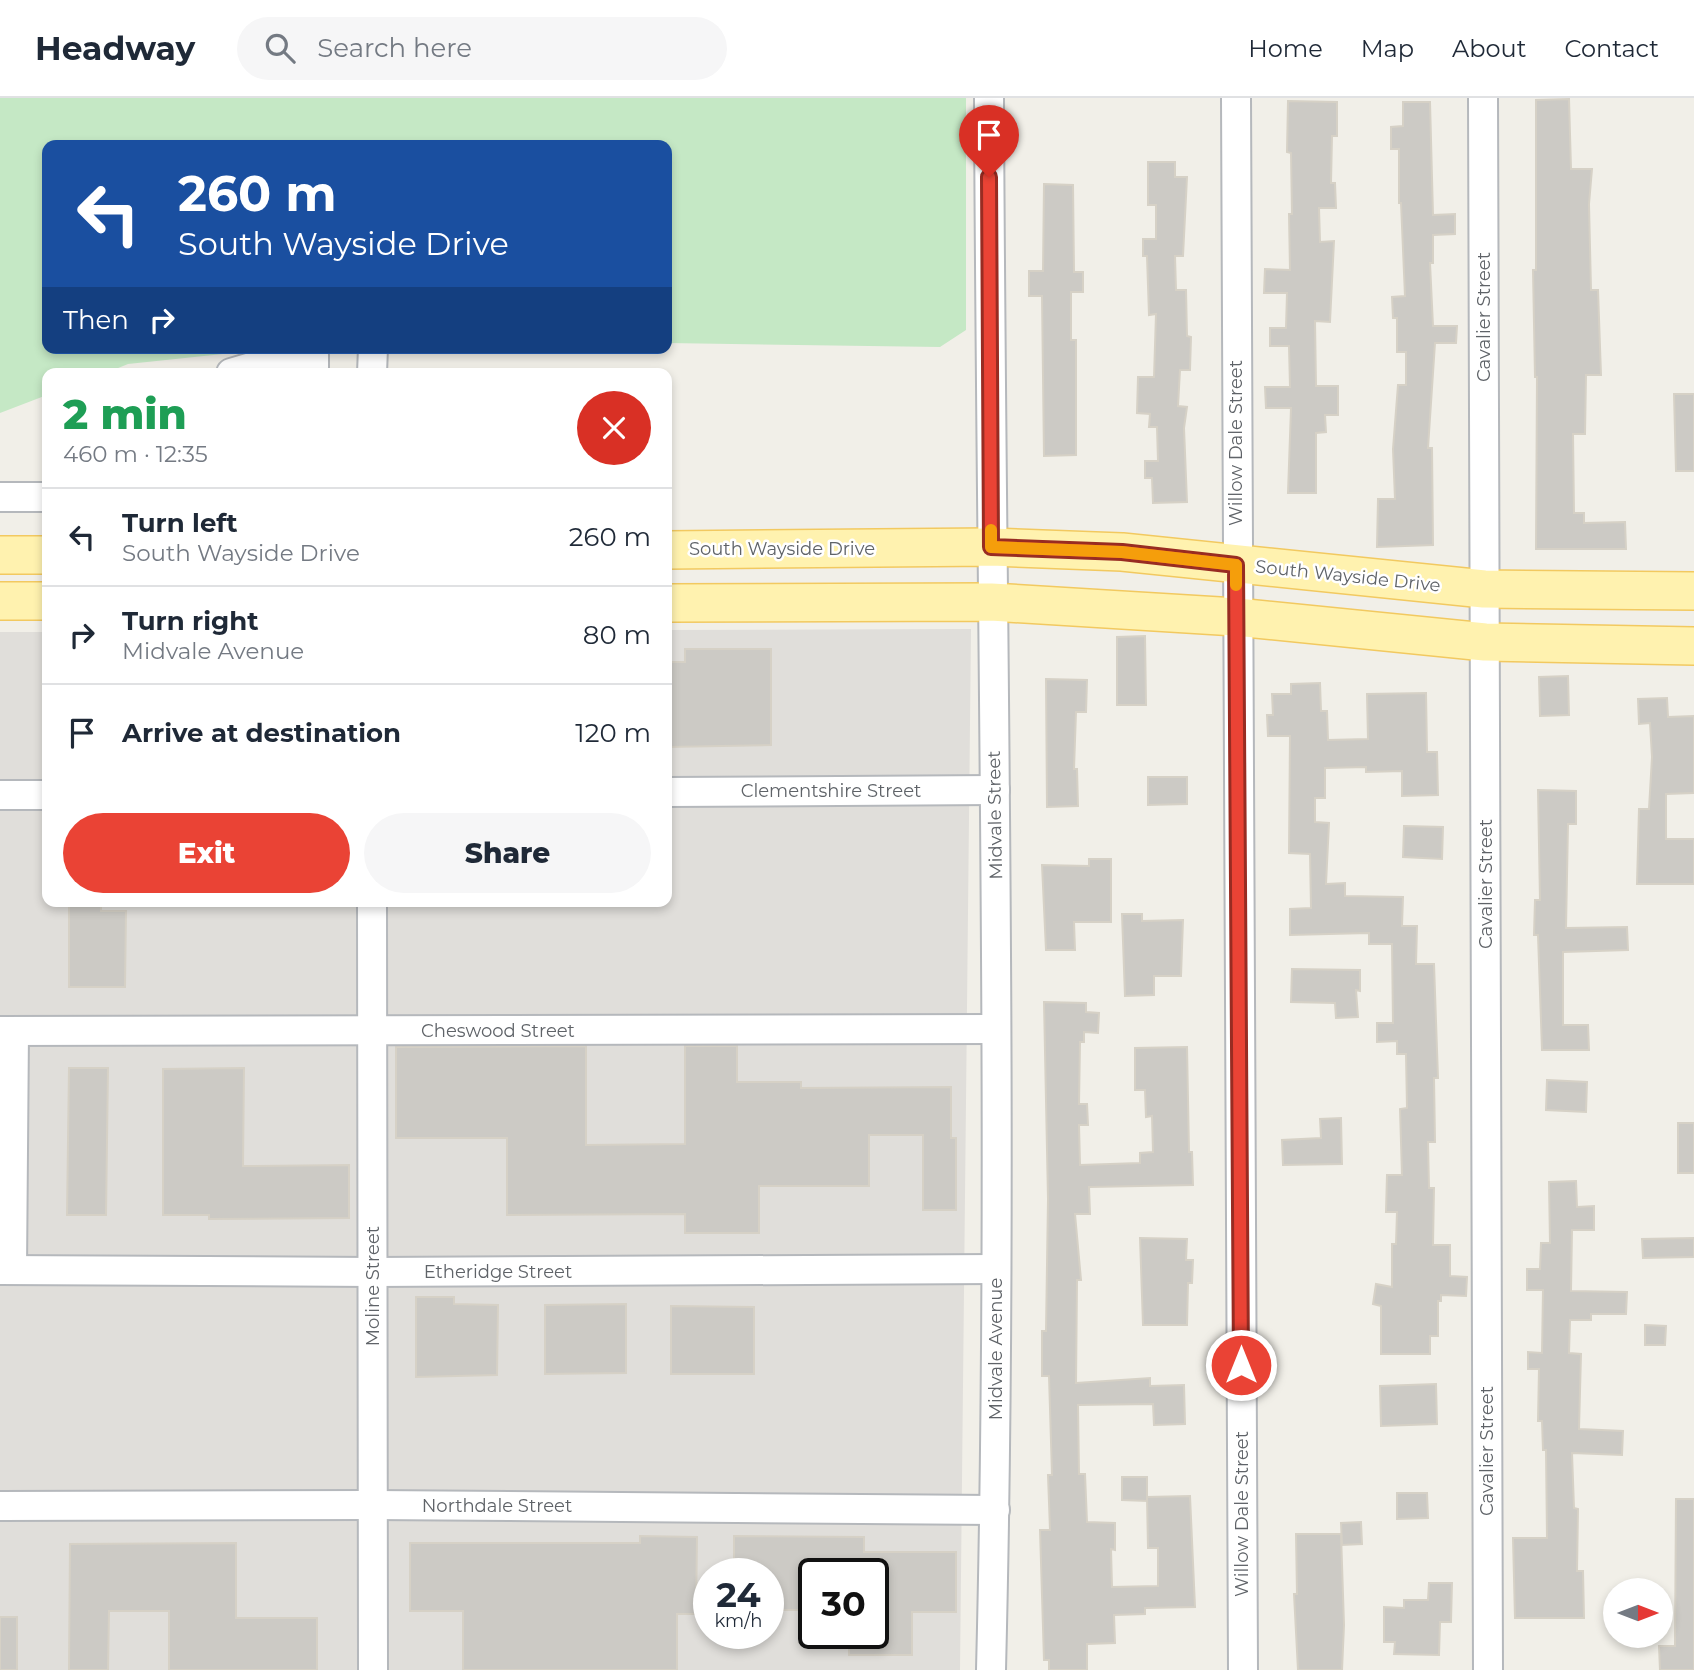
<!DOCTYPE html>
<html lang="en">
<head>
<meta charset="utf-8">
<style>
	:root { --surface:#fff; --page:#f6f6f7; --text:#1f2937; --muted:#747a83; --line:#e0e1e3; --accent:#ea4335 }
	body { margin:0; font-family:Montserrat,sans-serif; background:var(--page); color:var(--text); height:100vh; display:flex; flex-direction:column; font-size:26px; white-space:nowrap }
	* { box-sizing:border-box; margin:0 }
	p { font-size:23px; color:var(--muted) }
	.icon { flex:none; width:38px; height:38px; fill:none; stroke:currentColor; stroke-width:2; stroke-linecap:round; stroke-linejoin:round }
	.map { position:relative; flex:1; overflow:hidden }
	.panel { position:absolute; left:42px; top:270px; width:630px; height:539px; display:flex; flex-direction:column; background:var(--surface); border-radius:14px; box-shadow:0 4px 10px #0003 }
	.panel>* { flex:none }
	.banner { position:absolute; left:42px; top:42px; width:630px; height:214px; border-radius:14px; box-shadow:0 4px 10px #0003; background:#1a4fa0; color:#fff; overflow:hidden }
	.needle { width:46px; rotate:90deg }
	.buttons { position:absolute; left:1603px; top:1480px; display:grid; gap:14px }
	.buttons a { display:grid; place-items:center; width:70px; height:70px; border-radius:50%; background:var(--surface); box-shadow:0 4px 10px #0003; font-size:35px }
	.speed { position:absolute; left:693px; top:1460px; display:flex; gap:14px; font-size:35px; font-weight:700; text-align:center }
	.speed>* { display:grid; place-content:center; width:91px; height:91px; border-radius:50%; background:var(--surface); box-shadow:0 4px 10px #0003; line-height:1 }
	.speed small { font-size:18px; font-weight:400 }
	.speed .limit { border:4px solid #111; border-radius:10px; background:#fff; color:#111 }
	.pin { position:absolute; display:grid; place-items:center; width:60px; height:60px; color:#fff; margin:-72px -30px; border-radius:50% 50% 50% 0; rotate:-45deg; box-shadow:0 0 7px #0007 }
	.pin .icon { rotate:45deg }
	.me { position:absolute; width:77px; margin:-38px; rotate:0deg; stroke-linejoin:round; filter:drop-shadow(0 0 5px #0008) }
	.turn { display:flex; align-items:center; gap:24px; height:147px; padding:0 21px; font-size:32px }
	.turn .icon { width:91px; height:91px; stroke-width:2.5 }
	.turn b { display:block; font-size:49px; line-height:60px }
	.then { display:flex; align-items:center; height:66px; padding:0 21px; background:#0003; gap:14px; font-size:26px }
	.round { display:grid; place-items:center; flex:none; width:74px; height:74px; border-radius:37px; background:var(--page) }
	.headline { display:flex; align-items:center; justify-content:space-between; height:119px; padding:0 21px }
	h1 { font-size:42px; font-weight:800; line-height:52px; color:#1e9e55 }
	.button { display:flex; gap:14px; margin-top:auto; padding:14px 21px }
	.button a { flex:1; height:80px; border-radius:42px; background:var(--accent); color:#fff; font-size:28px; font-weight:800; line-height:80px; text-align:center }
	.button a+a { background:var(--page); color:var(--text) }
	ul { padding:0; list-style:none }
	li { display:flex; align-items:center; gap:21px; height:98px; padding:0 21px; border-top:2px solid var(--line) }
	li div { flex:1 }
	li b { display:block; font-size:26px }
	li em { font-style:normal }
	header { display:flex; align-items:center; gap:42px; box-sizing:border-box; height:98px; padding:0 35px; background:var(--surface); border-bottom:2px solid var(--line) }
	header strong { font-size:33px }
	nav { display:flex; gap:38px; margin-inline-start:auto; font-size:24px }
	.search { width:490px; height:63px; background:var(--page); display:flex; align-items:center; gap:18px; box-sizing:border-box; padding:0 24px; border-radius:38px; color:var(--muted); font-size:26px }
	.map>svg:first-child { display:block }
	.industrial { fill:#e0deda; fill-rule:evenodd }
	.green { fill:#c5e8c5 }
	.building { fill:#cccac5; stroke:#d6d1c6; stroke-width:2 }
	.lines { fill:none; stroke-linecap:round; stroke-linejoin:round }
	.minor-casing { stroke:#b5b8bc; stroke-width:32 }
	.major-casing { stroke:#f2c960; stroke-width:40 }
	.minor { stroke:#fff; stroke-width:28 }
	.major { stroke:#fff2af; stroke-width:37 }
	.route-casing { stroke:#982c22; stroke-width:18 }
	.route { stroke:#ea4335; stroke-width:12 }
	.slow { stroke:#f59e0b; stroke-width:12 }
	.labels { text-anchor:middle; stroke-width:5; stroke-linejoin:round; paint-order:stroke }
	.street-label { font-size:18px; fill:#5f6368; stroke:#fff }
</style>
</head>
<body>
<header>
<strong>Headway</strong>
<div class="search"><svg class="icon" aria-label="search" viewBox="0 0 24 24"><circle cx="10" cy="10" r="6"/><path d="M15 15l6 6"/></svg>Search here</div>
<nav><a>Home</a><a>Map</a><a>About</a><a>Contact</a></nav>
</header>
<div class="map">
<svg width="1694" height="1572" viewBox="0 0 1694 1572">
	<rect width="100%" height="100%" fill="#f1efe8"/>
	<!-- industrial -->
	<path class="industrial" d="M971 531 960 1572H0V534H47V803H667V532ZM709 1475H768V1535H709ZM814 1475H873V1535H814Z"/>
	<!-- green -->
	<polygon class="green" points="0,0 966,0 966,232 940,249 667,245 667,47 47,47 47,250 279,250 128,266 106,275 47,275 47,297 0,315"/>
	<!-- building -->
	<g class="building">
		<polygon points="1569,1 1571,71 1592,71 1589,106 1591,192 1598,192 1601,277 1586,277 1585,336 1573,336 1574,415 1584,415 1584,425 1625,424 1626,451 1536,451 1537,279 1535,279 1533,172 1536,172 1536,2"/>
		<polygon points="1288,3 1337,4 1337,38 1332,38 1331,85 1335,85 1336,110 1319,110 1320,144 1334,143 1330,224 1315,223 1316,288 1338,288 1338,317 1325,317 1326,334 1316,335 1316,395 1288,395 1291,310 1266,310 1265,289 1290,289 1289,248 1270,248 1270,230 1286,230 1287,195 1264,195 1265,171 1290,172 1289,116 1292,116 1291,55 1287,54"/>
		<polygon points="1403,4 1430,4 1433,117 1455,116 1455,136 1433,137 1433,165 1430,165 1433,228 1457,228 1456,245 1435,245 1428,350 1432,350 1433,447 1377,449 1378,401 1395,401 1393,351 1398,287 1406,287 1406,254 1397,254 1397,220 1393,220 1392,199 1405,198 1401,105 1399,105 1399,51 1391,51 1391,29 1403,28"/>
		<polygon points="1148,64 1175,64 1175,79 1187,79 1183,158 1175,158 1176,192 1186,192 1187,238 1191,239 1190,272 1180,272 1178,308 1187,309 1184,330 1187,404 1153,405 1152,380 1145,380 1145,363 1158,363 1157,329 1149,329 1150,316 1137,315 1138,279 1154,279 1156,216 1149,217 1147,158 1143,158 1143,141 1156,141 1156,107 1148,107"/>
		<polygon points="1044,86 1073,87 1074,174 1083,174 1083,194 1071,194 1071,242 1076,242 1076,357 1044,358 1042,198 1029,198 1029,173 1043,173"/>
		<polygon points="1674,296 1694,296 1694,373 1676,373"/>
		<polygon points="1145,538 1146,607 1117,607 1117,539"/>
		<polygon points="685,551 771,551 771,647 667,649 667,564 685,564"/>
		<polygon points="1568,578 1569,617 1540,618 1539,579"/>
		<polygon points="1046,581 1087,582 1086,614 1076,614 1074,671 1077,671 1078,708 1047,709"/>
		<polygon points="1320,585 1321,613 1327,613 1328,642 1368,641 1367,596 1426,595 1427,654 1437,654 1438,697 1402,698 1402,673 1366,674 1366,669 1325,670 1325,700 1315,700 1315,724 1329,725 1326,786 1345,785 1345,798 1403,799 1402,828 1417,828 1416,866 1434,866 1438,980 1434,980 1435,1044 1428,1044 1429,1090 1434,1090 1433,1147 1450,1147 1450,1178 1467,1179 1466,1198 1441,1197 1441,1203 1438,1203 1438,1238 1430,1238 1430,1256 1381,1256 1381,1208 1373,1206 1376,1186 1392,1189 1392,1146 1396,1146 1397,1114 1386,1114 1387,1077 1402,1077 1400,1011 1407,1010 1406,956 1397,956 1397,943 1377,944 1377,925 1393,925 1392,846 1369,846 1369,835 1290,837 1290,811 1311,810 1310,756 1289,755 1290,638 1268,638 1267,617 1273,617 1272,596 1291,596 1291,586"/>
		<polygon points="1667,600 1668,619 1694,618 1694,695 1666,696 1666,741 1694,741 1694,786 1637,786 1639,711 1649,711 1652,659 1650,625 1639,626 1638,601"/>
		<polygon points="1148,679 1187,679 1187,706 1148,707"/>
		<polygon points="1538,692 1576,693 1576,726 1568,726 1566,830 1627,829 1628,852 1563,854 1563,927 1588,927 1589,952 1542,952 1538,837 1534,837 1535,802 1540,802"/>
		<polygon points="1404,728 1443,729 1442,761 1403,759"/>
		<polygon points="1089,761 1111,761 1111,824 1074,824 1075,852 1046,852 1042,767 1089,768"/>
		<polygon points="69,803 101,803 101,813 126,813 125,889 69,889"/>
		<polygon points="1122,816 1142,816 1142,823 1183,822 1181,878 1154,878 1154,897 1125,898"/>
		<polygon points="1292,871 1360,872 1360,893 1356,892 1358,919 1336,920 1335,905 1291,904"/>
		<polygon points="1044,904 1086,905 1086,914 1099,915 1098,935 1084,934 1084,944 1080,944 1079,1006 1087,1006 1088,1027 1079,1027 1080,1067 1140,1065 1140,1055 1153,1054 1152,1018 1146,1019 1145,992 1135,992 1135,950 1187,949 1189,1054 1192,1054 1193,1087 1089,1089 1090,1116 1075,1116 1081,1182 1077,1182 1076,1285 1150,1280 1150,1288 1184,1287 1185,1326 1154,1327 1153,1306 1078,1307 1079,1376 1085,1376 1087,1424 1115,1425 1115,1452 1111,1451 1112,1489 1158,1488 1158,1450 1148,1450 1147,1399 1190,1398 1195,1509 1145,1510 1145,1516 1114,1517 1115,1545 1087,1546 1087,1572 1049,1572 1049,1562 1044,1562 1040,1432 1050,1432 1048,1377 1052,1377 1049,1278 1042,1278 1042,1233 1046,1233 1048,1101"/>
		<polygon points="586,948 586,1047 685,1046 685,948 737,948 737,984 801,984 801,990 951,989 951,1040 956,1040 956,1112 923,1112 923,1037 869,1037 869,1088 759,1088 759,1135 685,1135 685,1116 507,1117 507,1040 396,1040 396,949"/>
		<polygon points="69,970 108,970 106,1117 67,1117"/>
		<polygon points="244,970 243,1068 349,1067 349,1120 209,1121 209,1117 163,1117 163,971"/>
		<polygon points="1547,982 1587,984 1586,1014 1546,1012"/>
		<polygon points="1341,1020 1342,1066 1283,1067 1282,1042 1321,1040 1320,1021"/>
		<rect x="1678" y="1025" width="16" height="50"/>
		<polygon points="1576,1083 1577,1109 1594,1108 1594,1132 1572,1132 1571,1193 1627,1194 1626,1216 1591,1216 1591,1222 1570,1222 1569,1255 1581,1256 1579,1331 1623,1333 1622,1357 1572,1355 1574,1410 1578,1411 1577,1473 1583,1473 1584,1520 1515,1520 1513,1440 1547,1440 1546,1352 1543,1352 1542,1323 1538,1323 1539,1271 1528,1271 1528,1254 1542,1255 1543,1192 1527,1192 1527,1171 1540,1171 1541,1145 1550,1145 1549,1084"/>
		<polygon points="1140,1140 1187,1141 1186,1162 1193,1162 1192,1185 1188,1185 1187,1227 1143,1227"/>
		<polygon points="1694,1140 1694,1159 1643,1160 1642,1141"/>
		<polygon points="416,1199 454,1199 454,1206 498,1207 497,1277 416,1279"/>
		<polygon points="626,1206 626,1275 545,1276 545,1207"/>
		<polygon points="671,1208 754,1209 754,1276 671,1276"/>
		<polygon points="1645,1227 1666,1228 1665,1247 1645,1247"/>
		<polygon points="1436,1286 1437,1326 1381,1328 1380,1288"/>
		<polygon points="1122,1379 1147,1379 1147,1403 1122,1402"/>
		<polygon points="1397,1395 1427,1395 1428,1420 1397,1421"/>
		<polygon points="1676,1401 1694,1401 1694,1572 1660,1572 1659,1548 1675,1548"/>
		<polygon points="1361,1424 1362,1446 1342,1447 1341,1425"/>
		<polygon points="1296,1436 1341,1436 1344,1527 1342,1572 1298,1572 1294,1496 1297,1496"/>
		<polygon points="640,1438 697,1439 696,1516 677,1516 677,1572 463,1572 463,1513 410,1513 410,1445 640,1445"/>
		<polygon points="734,1438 864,1439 864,1454 956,1454 956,1514 912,1514 912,1557 849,1557 849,1535 873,1535 873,1519 877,1519 877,1475 814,1475 814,1512 768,1512 768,1475 734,1475"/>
		<polygon points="236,1445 236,1520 317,1520 317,1572 169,1572 169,1513 109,1513 108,1572 69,1572 70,1446"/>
		<polygon points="1429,1485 1452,1485 1451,1524 1440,1524 1439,1557 1394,1556 1395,1544 1384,1544 1384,1509 1404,1510 1404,1502 1428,1502"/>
		<rect x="0" y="1519" width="17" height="53"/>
	</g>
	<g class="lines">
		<defs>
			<g id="minor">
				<path d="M989 0C991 524 1004 1048 991 1572"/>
				<polyline points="1236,0 1243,1572"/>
				<polyline points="1483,0 1488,1572"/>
				<polyline points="231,275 288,258 314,257 314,275"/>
				<polyline points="372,275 373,250"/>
				<polyline points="0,399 47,399"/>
				<polyline points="667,694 995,692"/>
				<polyline points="0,697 47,697"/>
				<polyline points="372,803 373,1572"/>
				<polyline points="0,933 996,931"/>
				<polyline points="0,1172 373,1174 996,1171"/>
				<polyline points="12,1172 14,933"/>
				<polyline points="0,1408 373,1407 995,1412"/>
			</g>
			<g id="major">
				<polyline points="667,452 991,449 1122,454 1484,491 1694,493"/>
				<polyline points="0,457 47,457"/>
				<polyline points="0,503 47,503"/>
				<polyline points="667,505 991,504 1236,519 1485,544 1694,548"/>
			</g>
		</defs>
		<!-- minor casing -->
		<use href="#minor" class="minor-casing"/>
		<!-- major casing -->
		<use href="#major" class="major-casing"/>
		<!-- minor -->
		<use href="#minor" class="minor"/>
		<!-- major -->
		<use href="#major" class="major"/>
	</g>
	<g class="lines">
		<defs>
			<polyline id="route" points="989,79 991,449 1122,454 1236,467 1241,1267"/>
		</defs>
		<!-- route casing -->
		<use href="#route" class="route-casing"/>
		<!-- route -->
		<use href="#route" class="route"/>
		<!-- slow -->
		<polyline class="slow" points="991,432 991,449 1122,454 1236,467 1236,487"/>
	</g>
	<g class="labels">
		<!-- street labels -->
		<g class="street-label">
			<text transform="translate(1484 219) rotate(-90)" y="6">Cavalier Street</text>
			<text transform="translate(1236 345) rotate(-90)" y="6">Willow Dale Street</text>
			<text x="782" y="457">South Wayside Drive</text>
			<text transform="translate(1348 478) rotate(6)" y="6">South Wayside Drive</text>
			<text x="831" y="699">Clementshire Street</text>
			<text transform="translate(995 717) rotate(-91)" y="6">Midvale Street</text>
			<text transform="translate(1486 786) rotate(-90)" y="6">Cavalier Street</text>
			<text x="498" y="939">Cheswood Street</text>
			<text x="498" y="1180">Etheridge Street</text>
			<text transform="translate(373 1188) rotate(-90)" y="6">Moline Street</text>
			<text transform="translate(996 1251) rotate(-90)" y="6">Midvale Avenue</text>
			<text transform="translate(1487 1353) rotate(-90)" y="6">Cavalier Street</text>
			<text x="497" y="1414">Northdale Street</text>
			<text transform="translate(1242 1416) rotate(-90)" y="6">Willow Dale Street</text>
		</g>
	</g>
</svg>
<div class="buttons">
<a><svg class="needle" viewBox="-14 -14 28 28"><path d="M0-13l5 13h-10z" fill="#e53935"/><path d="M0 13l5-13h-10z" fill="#747a83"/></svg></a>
</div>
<div class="speed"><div>24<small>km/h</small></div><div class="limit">30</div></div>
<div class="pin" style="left:989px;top:79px;background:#d93025"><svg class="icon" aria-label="arrive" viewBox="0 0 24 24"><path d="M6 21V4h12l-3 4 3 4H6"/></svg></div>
<svg class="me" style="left:1241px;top:1267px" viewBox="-20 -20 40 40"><circle r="17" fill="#ea4335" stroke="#fff" stroke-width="3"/><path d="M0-11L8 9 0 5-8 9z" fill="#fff"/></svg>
<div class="banner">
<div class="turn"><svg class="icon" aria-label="left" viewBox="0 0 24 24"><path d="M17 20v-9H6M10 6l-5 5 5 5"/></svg><div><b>260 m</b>South Wayside Drive</div></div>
<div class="then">Then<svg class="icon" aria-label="right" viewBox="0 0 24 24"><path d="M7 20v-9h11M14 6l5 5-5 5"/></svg></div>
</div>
<section class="panel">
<div class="headline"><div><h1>2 min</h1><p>460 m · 12:35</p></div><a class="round" style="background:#d93025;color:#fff"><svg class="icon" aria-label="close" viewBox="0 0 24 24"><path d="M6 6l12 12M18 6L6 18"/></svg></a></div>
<ul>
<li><svg class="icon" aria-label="left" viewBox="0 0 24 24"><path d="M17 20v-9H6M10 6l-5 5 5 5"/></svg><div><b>Turn left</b><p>South Wayside Drive</p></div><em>260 m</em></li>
<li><svg class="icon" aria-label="right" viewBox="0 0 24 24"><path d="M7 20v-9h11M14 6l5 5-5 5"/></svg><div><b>Turn right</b><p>Midvale Avenue</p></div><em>80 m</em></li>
<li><svg class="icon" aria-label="arrive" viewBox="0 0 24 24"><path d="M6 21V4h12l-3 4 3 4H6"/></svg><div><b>Arrive at destination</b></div><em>120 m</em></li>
</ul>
<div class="button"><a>Exit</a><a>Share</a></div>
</section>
</div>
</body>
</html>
